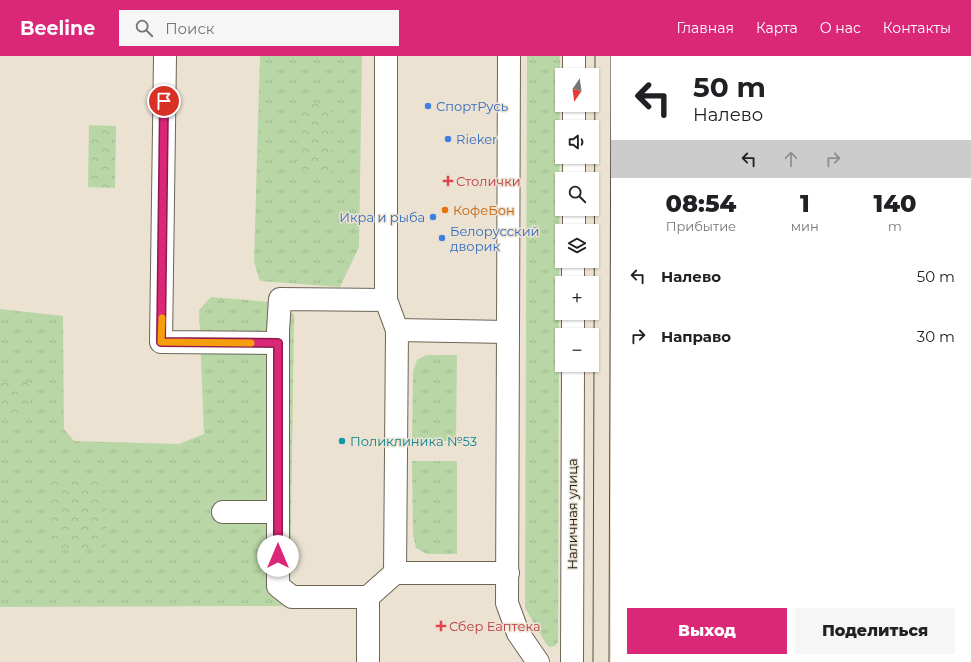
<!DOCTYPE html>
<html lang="ru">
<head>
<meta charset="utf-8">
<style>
	:root { --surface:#fff; --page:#f6f6f6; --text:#202124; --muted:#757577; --accent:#db2777 }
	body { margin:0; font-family:Montserrat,sans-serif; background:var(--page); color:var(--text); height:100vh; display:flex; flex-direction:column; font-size:15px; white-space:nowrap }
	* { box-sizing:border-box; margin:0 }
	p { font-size:13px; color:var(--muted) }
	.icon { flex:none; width:22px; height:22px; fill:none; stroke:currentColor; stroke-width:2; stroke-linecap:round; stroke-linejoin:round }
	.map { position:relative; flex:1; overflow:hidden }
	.panel { display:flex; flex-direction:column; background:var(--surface); width:360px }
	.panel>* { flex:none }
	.banner { background:#fff; color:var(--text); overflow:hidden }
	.needle { width:26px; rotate:193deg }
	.tools { position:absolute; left:555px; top:12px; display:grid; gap:8px }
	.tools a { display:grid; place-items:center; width:44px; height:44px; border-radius:0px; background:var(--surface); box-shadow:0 1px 3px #0004; font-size:20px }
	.pin { position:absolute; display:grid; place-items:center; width:34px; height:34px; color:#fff; margin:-17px; border:2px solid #fff; border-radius:50%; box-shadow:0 1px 4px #0007 }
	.me { position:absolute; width:44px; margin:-22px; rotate:0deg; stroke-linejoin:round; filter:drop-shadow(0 0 3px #0008) }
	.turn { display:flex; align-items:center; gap:14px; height:84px; padding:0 16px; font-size:18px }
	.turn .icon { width:52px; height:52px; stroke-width:2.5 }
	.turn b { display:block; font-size:28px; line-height:34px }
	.lanes { display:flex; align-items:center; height:38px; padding:0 16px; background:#0003; justify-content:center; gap:20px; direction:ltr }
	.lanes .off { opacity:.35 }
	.eta { display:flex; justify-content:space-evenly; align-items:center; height:68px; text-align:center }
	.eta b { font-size:24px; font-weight:800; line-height:28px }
	.cta { display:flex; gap:8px; margin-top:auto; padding:8px 16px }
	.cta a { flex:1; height:46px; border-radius:0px; background:var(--accent); color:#fff; font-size:16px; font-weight:800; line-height:46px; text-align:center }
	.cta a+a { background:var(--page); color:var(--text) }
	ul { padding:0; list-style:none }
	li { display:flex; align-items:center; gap:12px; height:60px; padding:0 16px }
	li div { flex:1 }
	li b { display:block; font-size:15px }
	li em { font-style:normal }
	header { display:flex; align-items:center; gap:24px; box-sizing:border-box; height:56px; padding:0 20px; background:var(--accent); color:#fff }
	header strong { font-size:19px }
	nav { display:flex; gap:22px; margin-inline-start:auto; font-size:14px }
	.search { width:280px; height:36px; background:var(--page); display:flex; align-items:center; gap:10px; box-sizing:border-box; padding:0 14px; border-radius:0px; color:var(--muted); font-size:15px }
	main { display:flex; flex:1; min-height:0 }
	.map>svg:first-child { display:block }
	.grass { fill:url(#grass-tufts) }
	.forest { fill:url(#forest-crowns) }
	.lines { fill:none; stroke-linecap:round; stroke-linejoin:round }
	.minor-casing { stroke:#6e6557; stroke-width:24 }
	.major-casing { stroke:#6e6557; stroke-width:24 }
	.minor { stroke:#fff; stroke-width:22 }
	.major { stroke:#fff; stroke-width:22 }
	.tram { stroke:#534e46; stroke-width:1 }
	.route-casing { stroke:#8e194d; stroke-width:10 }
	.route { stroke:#db2777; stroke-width:7 }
	.slow { stroke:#f59e0b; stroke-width:7 }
	.shop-dot { fill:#3f7fe0; stroke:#ece2d2; stroke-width:1.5 }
	.health-dot { fill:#e0444e; stroke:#ece2d2; stroke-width:1.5 }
	.food-dot { fill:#e8710a; stroke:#ece2d2; stroke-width:1.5 }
	.culture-dot { fill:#0f9aa8; stroke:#ece2d2; stroke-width:1.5 }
	.labels { text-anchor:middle; stroke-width:3; stroke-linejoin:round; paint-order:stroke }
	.shop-label { font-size:13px; fill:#366cbe; stroke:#ece2d2; text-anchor:start }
	.health-label { font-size:13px; fill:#be3a42; stroke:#ece2d2; text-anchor:start }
	.food-label { font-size:13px; fill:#c56008; stroke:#ece2d2; text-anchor:start }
	.culture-label { font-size:13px; fill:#0d838f; stroke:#ece2d2; text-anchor:start }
	.street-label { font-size:13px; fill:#1d1a14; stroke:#ece2d2 }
</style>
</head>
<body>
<header>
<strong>Beeline</strong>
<div class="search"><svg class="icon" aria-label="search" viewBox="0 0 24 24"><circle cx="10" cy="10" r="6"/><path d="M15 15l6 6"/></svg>Поиск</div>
<nav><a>Главная</a><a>Карта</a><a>О нас</a><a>Контакты</a></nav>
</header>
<main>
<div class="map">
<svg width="611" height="606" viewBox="0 0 611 606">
	<defs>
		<pattern id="grass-tufts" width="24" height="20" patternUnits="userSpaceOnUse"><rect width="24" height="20" fill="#b9d7a6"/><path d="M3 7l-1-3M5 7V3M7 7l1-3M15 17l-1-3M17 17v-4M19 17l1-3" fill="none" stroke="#9fb88e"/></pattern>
		<pattern id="forest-crowns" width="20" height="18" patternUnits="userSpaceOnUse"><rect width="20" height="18" fill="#b9d7a6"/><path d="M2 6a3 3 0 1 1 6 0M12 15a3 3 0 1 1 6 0" fill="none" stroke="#9fb88e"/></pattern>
	</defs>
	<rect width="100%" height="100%" fill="#ece2d2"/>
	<!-- grass -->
	<g class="grass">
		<polygon points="260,0 362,0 359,191 340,231 260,225 254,206"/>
		<polygon points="527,0 560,0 558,586 555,590 549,591 545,586 525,552"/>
		<polygon points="211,241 270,246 294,258 290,550 0,551 0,253 63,260 64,373 74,385 179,388 204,378 199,254"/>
		<polygon points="426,299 457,299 456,385 412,385 413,315 417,304"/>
		<polygon points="412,405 457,405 457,498 427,498 416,492 413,479"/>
	</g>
	<!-- forest -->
	<g class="forest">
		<polygon points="298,47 331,48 330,117 297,116"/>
		<polygon points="89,69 116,70 115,132 88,131"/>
		<polygon points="0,325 30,326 30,363 0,363"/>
		<polygon points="106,420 107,493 49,494 48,422"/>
	</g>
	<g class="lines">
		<defs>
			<g id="minor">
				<polyline points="165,0 161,286 278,287"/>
				<polyline points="509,0 507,547 518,577 538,606"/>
				<polyline points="386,244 386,0"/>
				<polyline points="223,456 278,456"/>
				<polyline points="395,517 397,274 508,276"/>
				<polyline points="368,541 292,541 278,530 278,275 280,243 386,244 397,274"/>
				<polyline points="368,606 368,541 395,517 508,517"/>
			</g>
			<g id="major">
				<polyline points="574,19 574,0"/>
				<polyline points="574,71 574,49"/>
				<polyline points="574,123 574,101"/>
				<polyline points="574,175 574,153"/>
				<polyline points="573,227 573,205"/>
				<polyline points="573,279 573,257"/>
				<polyline points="572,606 573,309"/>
			</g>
		</defs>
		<!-- minor casing -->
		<use href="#minor" class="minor-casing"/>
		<!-- major casing -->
		<use href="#major" class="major-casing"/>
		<!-- minor -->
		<use href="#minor" class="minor"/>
		<!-- major -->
		<use href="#major" class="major"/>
		<!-- tram -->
		<g class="tram">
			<polyline points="593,606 595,0"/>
			<polyline points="609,606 611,0"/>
		</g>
	</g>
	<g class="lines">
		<defs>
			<polyline id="route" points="164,45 161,286 278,287 278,500"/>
		</defs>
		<!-- route casing -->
		<use href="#route" class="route-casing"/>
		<!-- route -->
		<use href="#route" class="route"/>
		<!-- slow -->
		<polyline class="slow" points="162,262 161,286 251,287"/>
	</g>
	<!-- markers -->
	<g class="shop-dot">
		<circle cx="428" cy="50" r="4"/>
		<circle cx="448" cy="83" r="4"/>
		<circle cx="433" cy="161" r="4"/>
		<circle cx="442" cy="182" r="4"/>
	</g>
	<g class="health-dot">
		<path d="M446 119h4v4h4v4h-4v4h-4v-4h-4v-4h4z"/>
		<path d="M439 564h4v4h4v4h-4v4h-4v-4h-4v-4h4z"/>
	</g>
	<circle class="food-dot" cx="445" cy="154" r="4"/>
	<circle class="culture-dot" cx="342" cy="385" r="4"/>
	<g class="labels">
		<!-- shop labels -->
		<g class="shop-label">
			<text x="436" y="55">СпортРусь</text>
			<text x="456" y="88">Rieker</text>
			<text x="425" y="166" text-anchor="end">Икра и рыба</text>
			<text x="450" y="180">Белорусский<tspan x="450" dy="15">дворик</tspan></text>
		</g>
		<!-- health labels -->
		<g class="health-label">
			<text x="456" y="130">Столички</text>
			<text x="449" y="575">Сбер Еаптека</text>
		</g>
		<!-- food labels -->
		<g class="food-label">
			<text x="453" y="159">КофеБон</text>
		</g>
		<!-- culture labels -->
		<g class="culture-label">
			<text x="350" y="390">Поликлиника №53</text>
		</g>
		<!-- street labels -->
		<g class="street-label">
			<text transform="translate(572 458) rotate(-90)" y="5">Наличная улица</text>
		</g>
	</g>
</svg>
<div class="tools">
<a><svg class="needle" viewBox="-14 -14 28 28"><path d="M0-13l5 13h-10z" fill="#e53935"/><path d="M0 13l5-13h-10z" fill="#757577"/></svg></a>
<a><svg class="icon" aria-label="sound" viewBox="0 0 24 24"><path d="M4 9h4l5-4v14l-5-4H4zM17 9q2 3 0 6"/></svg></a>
<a><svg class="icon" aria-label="search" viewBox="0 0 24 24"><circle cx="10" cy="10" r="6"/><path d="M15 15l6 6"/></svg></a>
<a><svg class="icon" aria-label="layers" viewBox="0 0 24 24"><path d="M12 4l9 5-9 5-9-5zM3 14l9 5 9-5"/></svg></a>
<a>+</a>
<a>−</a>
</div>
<div class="pin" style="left:164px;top:45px;background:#d93025"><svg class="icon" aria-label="arrive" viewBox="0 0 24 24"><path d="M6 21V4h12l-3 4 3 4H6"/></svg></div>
<svg class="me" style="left:278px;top:500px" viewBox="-20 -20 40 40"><circle r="19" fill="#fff"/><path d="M0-13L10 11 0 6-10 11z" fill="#db2777"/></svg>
</div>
<section class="panel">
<div class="banner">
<div class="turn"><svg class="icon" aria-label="left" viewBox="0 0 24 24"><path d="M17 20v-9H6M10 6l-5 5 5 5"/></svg><div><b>50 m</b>Налево</div></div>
<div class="lanes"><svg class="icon" aria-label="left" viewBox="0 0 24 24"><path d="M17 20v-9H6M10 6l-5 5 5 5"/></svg><svg class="icon off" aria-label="ahead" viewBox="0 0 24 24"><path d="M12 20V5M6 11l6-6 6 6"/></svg><svg class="icon off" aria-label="right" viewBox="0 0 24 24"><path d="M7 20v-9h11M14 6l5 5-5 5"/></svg></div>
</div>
<div class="eta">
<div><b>08:54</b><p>Прибытие</p></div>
<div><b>1</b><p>мин</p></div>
<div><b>140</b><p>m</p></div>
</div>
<ul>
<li><svg class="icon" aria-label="left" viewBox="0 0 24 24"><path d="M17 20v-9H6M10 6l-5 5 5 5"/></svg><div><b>Налево</b></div><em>50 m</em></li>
<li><svg class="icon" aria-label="right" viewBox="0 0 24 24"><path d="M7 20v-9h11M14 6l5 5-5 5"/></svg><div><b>Направо</b></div><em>30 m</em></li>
</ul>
<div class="cta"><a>Выход</a><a>Поделиться</a></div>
</section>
</main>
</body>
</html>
